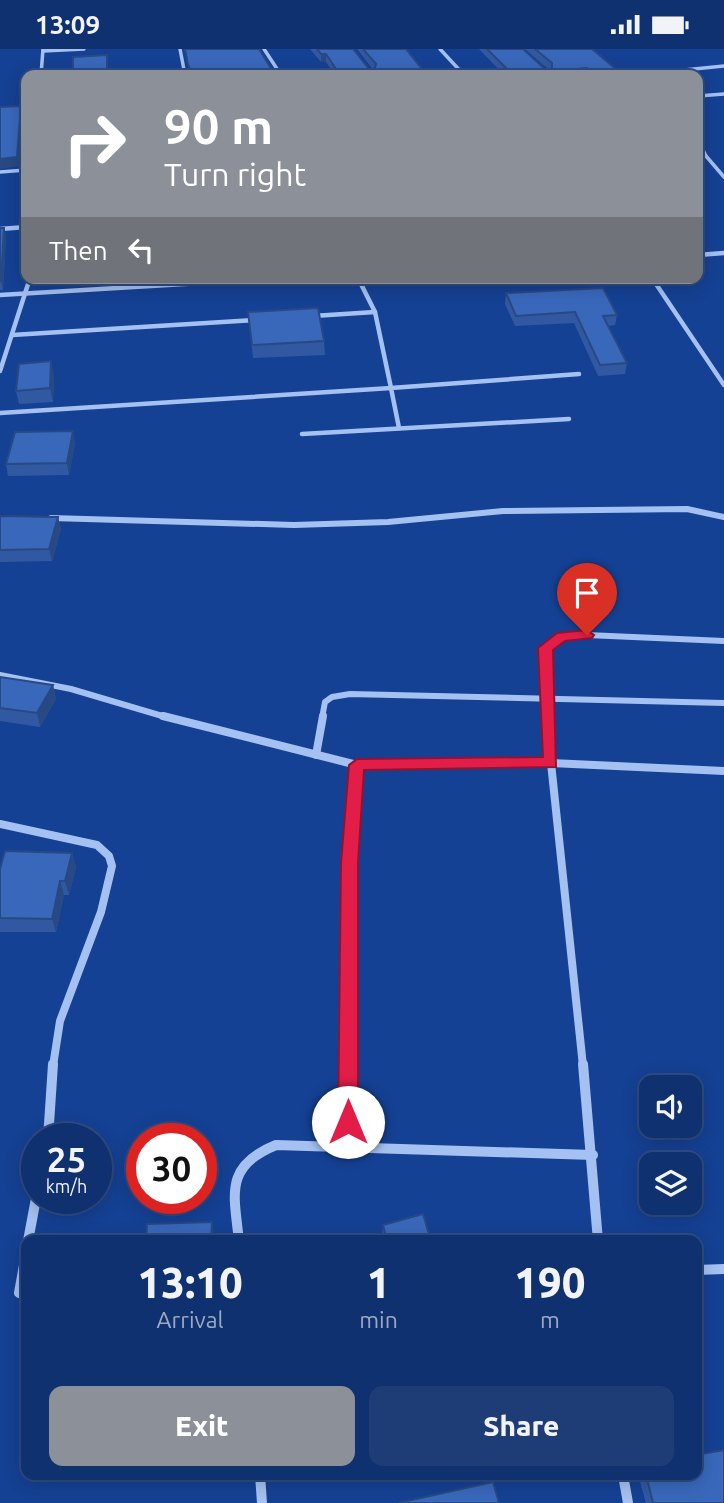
<!DOCTYPE html>
<html lang="en">
<head>
<meta charset="utf-8">
<style>
	:root { --surface:#10316f; --page:#1e3d77; --text:#f1f3f6; --muted:#9ca9c3; --line:#304c82; --accent:#8c9099 }
	body { margin:0; font-family:Ubuntu,sans-serif; background:var(--page); color:var(--text); height:100vh; display:flex; flex-direction:column; font-size:26px; white-space:nowrap }
	* { box-sizing:border-box; margin:0 }
	p { font-size:23px; color:var(--muted) }
	.icon { flex:none; width:38px; height:38px; fill:none; stroke:currentColor; stroke-width:2; stroke-linecap:round; stroke-linejoin:round }
	.map { position:relative; flex:1; overflow:hidden }
	.drawer { position:absolute; left:21px; top:1186px; width:681px; height:245px; display:flex; flex-direction:column; background:var(--surface); border-radius:14px; box-shadow:0 4px 18px #0003,0 0 0 2px var(--line) }
	.drawer>* { flex:none }
	.hud { position:absolute; left:21px; top:21px; width:682px; height:214px; border-radius:14px; box-shadow:0 4px 18px #0003,0 0 0 2px var(--line); background:#8c9099; color:#fff; overflow:hidden }
	.buttons { position:absolute; left:639px; top:1026px; display:grid; gap:14px }
	.buttons a { display:grid; place-items:center; width:63px; height:63px; border-radius:14px; background:var(--surface); box-shadow:0 4px 18px #0003,0 0 0 2px var(--line); font-size:35px }
	.speed { position:absolute; left:21px; top:1074px; display:flex; gap:14px; font-size:35px; font-weight:700; text-align:center }
	.speed>* { display:grid; place-content:center; width:91px; height:91px; border-radius:50%; background:var(--surface); box-shadow:0 4px 18px #0003,0 0 0 2px var(--line); line-height:1 }
	.speed small { font-size:18px; font-weight:400 }
	.speed .limit { border:10px solid #d22; background:#fff; color:#111 }
	.pin { position:absolute; display:grid; place-items:center; width:60px; height:60px; color:#fff; margin:-72px -30px; border-radius:50% 50% 50% 0; rotate:-45deg; box-shadow:0 0 7px #0007 }
	.pin .icon { rotate:45deg }
	.me { position:absolute; width:77px; margin:-38px; rotate:0deg; stroke-linejoin:round; filter:drop-shadow(0 0 5px #0008) }
	.turn { display:flex; align-items:center; gap:24px; height:147px; padding:0 28px; font-size:32px }
	.turn .icon { width:91px; height:91px; stroke-width:2.5 }
	.turn b { display:block; font-size:49px; line-height:60px }
	.then { display:flex; align-items:center; height:66px; padding:0 28px; background:#0003; gap:14px; font-size:26px }
	.eta { display:flex; justify-content:space-evenly; align-items:center; height:119px; text-align:center }
	.eta b { font-size:42px; font-weight:800; line-height:49px }
	.primary-button { display:flex; gap:14px; margin-top:auto; padding:14px 28px }
	.primary-button a { flex:1; height:80px; border-radius:14px; background:var(--accent); color:#fff; font-size:28px; font-weight:800; line-height:80px; text-align:center }
	.primary-button a+a { background:var(--page); color:var(--text) }
	.status { display:flex; justify-content:space-between; align-items:center; height:49px; padding:0 35px; background:var(--surface); direction:ltr }
	.status svg { height:19px; fill:currentColor }
	.map>svg:first-child { display:block }
	.lines { fill:none; stroke-linecap:round; stroke-linejoin:round }
	.street-far4 { stroke:#a5c1f1; stroke-width:3.5 }
	.street-far3 { stroke:#a5c1f1; stroke-width:4.5 }
	.street-far2 { stroke:#a5c1f1; stroke-width:6 }
	.street-far1 { stroke:#a5c1f1; stroke-width:8 }
	.street { stroke:#a5c1f1; stroke-width:10 }
	.wall { fill:#3159a1 }
	.shaded-wall { fill:#284983 }
	.building { fill:#3968bb; stroke:#284983; stroke-width:2 }
	.route { fill:#e11d48; stroke:#92132f; stroke-width:2 }
</style>
</head>
<body>
<div class="status"><b>13:09</b><svg viewBox="0 0 49 12"><path d="M0 12V9h3v3zM5 12V6h3v6zM10 12V3h3v9zM15 12V0h3v12zM26 1h20v11H26zM47 4h2v5h-2z"/></svg></div>
<div class="map">
<svg width="724" height="1454" viewBox="0 0 724 1454">
	<rect width="100%" height="100%" fill="#154194"/>
	<g class="lines">
		<!-- street-far4 -->
		<g class="street-far4">
			<polyline points="180,0 185,26"/>
			<polyline points="264,0 281,26"/>
			<polyline points="440,0 464,26"/>
			<polyline points="43,2 84,0"/>
			<polyline points="41,26 43,0"/>
			<polyline points="634,26 724,17"/>
			<polyline points="698,47 724,45"/>
			<polyline points="698,91 706,107 724,128"/>
			<polyline points="0,123 26,121"/>
		</g>
		<!-- street-far3 -->
		<g class="street-far3">
			<polyline points="0,180 26,178"/>
			<polyline points="698,206 724,204"/>
			<polyline points="652,229 724,336"/>
			<polyline points="0,246 285,229"/>
			<polyline points="313,267 375,263"/>
			<polyline points="12,286 255,271"/>
			<polyline points="0,322 30,229"/>
			<polyline points="0,364 391,339 375,263 358,229"/>
			<polyline points="399,379 391,339 579,325"/>
			<polyline points="302,385 569,370"/>
		</g>
		<!-- street-far2 -->
		<g class="street-far2">
			<polyline points="51,469 294,476 388,473 503,462 687,460 724,468"/>
			<polyline points="0,626 71,640 169,669"/>
			<polyline points="322,669 325,653 332,648 350,645 724,654"/>
			<polyline points="549,669 545,599 562,588 587,586 724,592"/>
		</g>
		<!-- street-far1 -->
		<g class="street-far1">
			<polyline points="163,667 357,716 551,714 583,1017"/>
			<polyline points="549,667 551,714 724,722"/>
			<polyline points="316,706 323,667"/>
			<polyline points="0,775 97,796 109,807 112,817 101,863 60,972 53,1017"/>
			<polyline points="348,1017 349,814 357,716"/>
		</g>
		<!-- street -->
		<g class="street">
			<polyline points="583,1015 598,1192"/>
			<polyline points="48,1090 53,1015"/>
			<polyline points="348,1101 348,1015"/>
			<polyline points="28,1192 37,1144"/>
			<path d="M239 1192C234 1145 224 1117 276 1096L593 1106"/>
			<polyline points="696,1221 724,1220"/>
			<polyline points="19,1244 26,1205"/>
			<polyline points="260,1426 262,1454"/>
			<polyline points="623,1426 628,1454"/>
		</g>
	</g>
	<!-- wall -->
	<g class="wall">
		<polygon points="184,0 259,0 275,26 190,26"/>
		<polygon points="310,0 353,0 369,20 374,22 357,0 406,0 427,26 335,26 326,13 321,13"/>
		<polygon points="479,0 523,0 546,21 549,21 525,0 592,0 623,26 504,26"/>
		<polygon points="0,179 4,179 6,187 3,241 0,241"/>
		<polygon points="506,244 617,266 615,276 608,277 627,314 625,325 598,327 574,274 515,277 505,255"/>
		<polygon points="248,263 324,292 325,306 253,309"/>
		<polygon points="54,325 53,353 19,355 16,342"/>
		<polygon points="75,394 69,426 8,427 6,415"/>
		<polygon points="0,467 58,468 61,480 52,512 0,513"/>
		<polygon points="0,628 53,636 56,650 40,678 0,672"/>
		<polygon points="72,804 76,818 69,846 64,846 56,883 0,883 0,820"/>
		<polygon points="383,1176 431,1192 384,1192 382,1187"/>
		<polygon points="638,1426 696,1426 724,1454 646,1454"/>
	</g>
	<!-- shaded-wall -->
	<g class="shaded-wall">
		<rect x="321" y="5" width="5" height="8"/>
		<polygon points="587,19 586,26 518,26"/>
		<polygon points="21,57 23,66 19,117 0,120 0,110"/>
		<polygon points="4,179 6,187 3,241 1,232"/>
		<polygon points="51,312 54,325 53,353 50,339"/>
		<polygon points="73,382 75,394 69,426 67,414"/>
		<polygon points="58,468 61,480 52,512 49,500"/>
		<polygon points="53,636 56,650 40,678 37,664"/>
		<polygon points="72,804 76,818 69,846 65,832"/>
		<polygon points="60,832 64,846 56,883 52,870"/>
		<polygon points="212,1173 214,1184 214,1192 211,1192"/>
	</g>
	<!-- building -->
	<g class="building">
		<polygon points="185,0 259,0 275,26 193,26 188,16"/>
		<polygon points="317,0 353,0 369,20 374,22 376,15 363,0 406,0 427,26 340,26 326,5 321,5"/>
		<polygon points="487,0 523,0 546,21 552,21 552,14 535,0 592,0 623,26 592,26 587,19 513,26"/>
		<polygon points="107,6 107,26 73,26 73,8"/>
		<polygon points="21,57 17,108 0,110 0,58"/>
		<polygon points="0,179 4,179 1,232 0,232"/>
		<polygon points="603,239 617,266 603,267 627,314 600,316 575,263 516,267 506,244"/>
		<polygon points="318,259 324,292 252,296 248,263"/>
		<polygon points="51,312 50,339 16,342 19,315"/>
		<polygon points="73,382 67,414 6,415 15,383"/>
		<polygon points="0,467 58,468 49,500 0,501"/>
		<polygon points="0,628 53,636 37,664 0,659"/>
		<polygon points="5,802 72,804 65,832 60,832 52,870 0,869 0,820"/>
		<polygon points="423,1165 431,1192 387,1192 383,1176"/>
		<polygon points="212,1173 211,1192 146,1192 147,1175"/>
		<polygon points="724,1401 724,1454 653,1454 646,1426 696,1426 696,1406"/>
		<polygon points="493,1433 499,1454 398,1454"/>
	</g>
	<!-- route -->
	<polygon class="route" points="587,581 594,586 592,589 565,592 553,601 556,718 364,721 358,814 358,1073 355,1080 348,1082 341,1080 338,1073 341,814 349,716 357,710 543,708 538,599 557,584"/>
</svg>
<div class="buttons">
<a><svg class="icon" aria-label="sound" viewBox="0 0 24 24"><path d="M4 9h4l5-4v14l-5-4H4zM17 9q2 3 0 6"/></svg></a>
<a><svg class="icon" aria-label="layers" viewBox="0 0 24 24"><path d="M12 4l9 5-9 5-9-5zM3 14l9 5 9-5"/></svg></a>
</div>
<div class="speed"><div>25<small>km/h</small></div><div class="limit">30</div></div>
<div class="pin" style="left:587px;top:586px;background:#d93025"><svg class="icon" aria-label="arrive" viewBox="0 0 24 24"><path d="M6 21V4h12l-3 4 3 4H6"/></svg></div>
<svg class="me" style="left:348px;top:1073px" viewBox="-20 -20 40 40"><circle r="19" fill="#fff"/><path d="M0-13L10 11 0 6-10 11z" fill="#e11d48"/></svg>
<div class="hud">
<div class="turn"><svg class="icon" aria-label="right" viewBox="0 0 24 24"><path d="M7 20v-9h11M14 6l5 5-5 5"/></svg><div><b>90 m</b>Turn right</div></div>
<div class="then">Then<svg class="icon" aria-label="left" viewBox="0 0 24 24"><path d="M17 20v-9H6M10 6l-5 5 5 5"/></svg></div>
</div>
<section class="drawer">
<div class="eta">
<div><b>13:10</b><p>Arrival</p></div>
<div><b>1</b><p>min</p></div>
<div><b>190</b><p>m</p></div>
</div>
<div class="primary-button"><a>Exit</a><a>Share</a></div>
</section>
</div>
</body>
</html>
